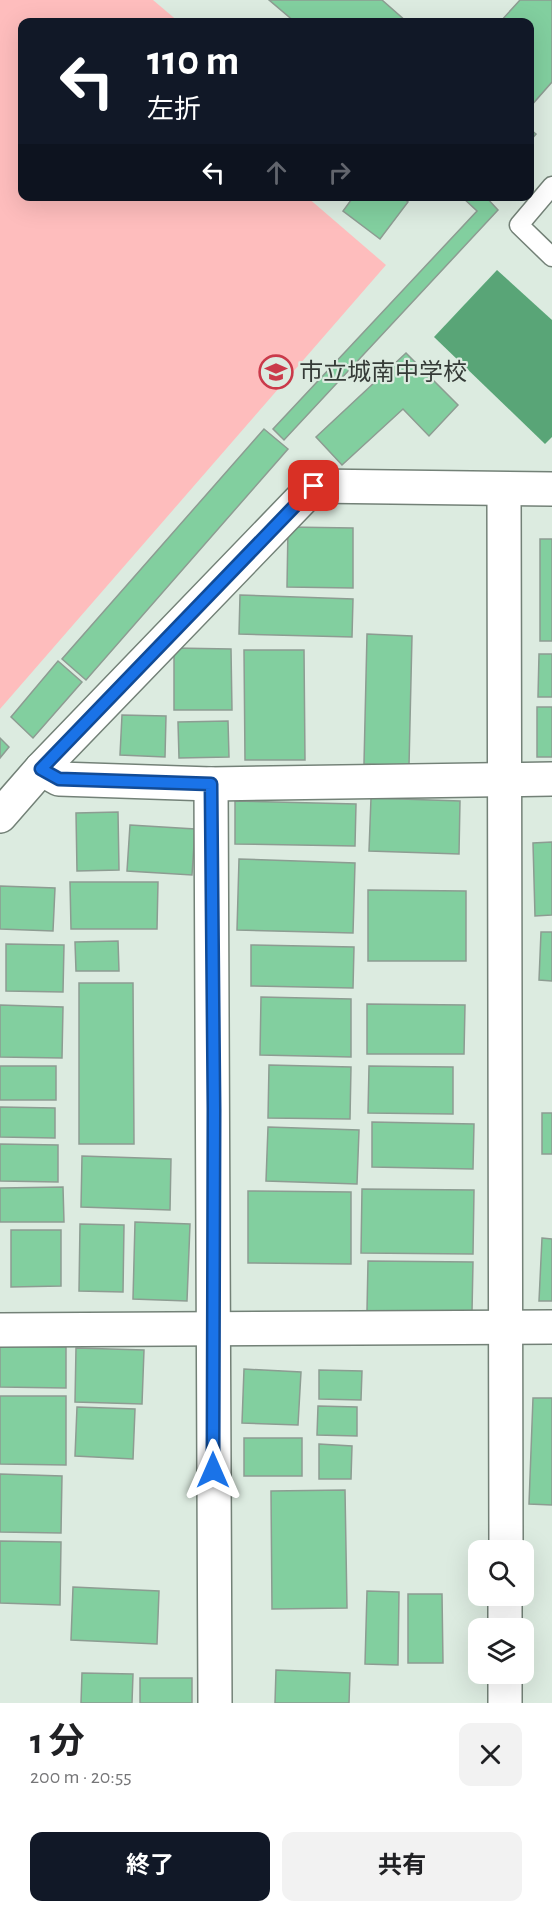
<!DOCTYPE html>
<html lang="ja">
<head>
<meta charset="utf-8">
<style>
	:root { --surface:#fff; --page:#f2f2f2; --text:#202124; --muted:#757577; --accent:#111827 }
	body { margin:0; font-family:"Alegreya Sans","Noto Sans JP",sans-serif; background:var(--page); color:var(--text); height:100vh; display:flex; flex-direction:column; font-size:22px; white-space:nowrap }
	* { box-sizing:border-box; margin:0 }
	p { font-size:20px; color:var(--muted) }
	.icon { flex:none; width:33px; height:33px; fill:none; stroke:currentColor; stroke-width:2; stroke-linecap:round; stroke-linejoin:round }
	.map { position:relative; height:1703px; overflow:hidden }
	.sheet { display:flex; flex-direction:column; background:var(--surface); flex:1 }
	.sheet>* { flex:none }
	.top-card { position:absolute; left:18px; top:18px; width:516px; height:183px; border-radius:12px; box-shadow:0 6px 24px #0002; background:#111827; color:#fff; overflow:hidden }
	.buttons { position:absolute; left:468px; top:1540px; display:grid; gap:12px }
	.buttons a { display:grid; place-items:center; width:66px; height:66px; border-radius:12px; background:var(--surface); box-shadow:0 6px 24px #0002; font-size:30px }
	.pin { position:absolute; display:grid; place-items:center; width:51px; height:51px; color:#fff; margin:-26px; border-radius:12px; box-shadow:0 3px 9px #0006 }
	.me { position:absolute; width:66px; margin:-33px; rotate:0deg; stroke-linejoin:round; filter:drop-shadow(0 0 4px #0008) }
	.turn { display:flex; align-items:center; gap:21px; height:126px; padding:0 30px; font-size:27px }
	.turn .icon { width:78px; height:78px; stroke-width:2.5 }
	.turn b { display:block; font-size:42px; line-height:51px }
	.lanes { display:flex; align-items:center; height:57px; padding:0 30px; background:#0003; justify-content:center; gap:30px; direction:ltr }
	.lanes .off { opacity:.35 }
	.round { display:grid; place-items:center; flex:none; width:63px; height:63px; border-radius:12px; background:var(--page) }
	.overview { display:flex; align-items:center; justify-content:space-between; height:102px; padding:0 30px }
	h1 { font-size:36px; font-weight:700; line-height:45px }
	.button { display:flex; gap:12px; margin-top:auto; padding:12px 30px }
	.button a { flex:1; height:69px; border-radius:12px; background:var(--accent); color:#fff; font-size:24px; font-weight:700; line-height:69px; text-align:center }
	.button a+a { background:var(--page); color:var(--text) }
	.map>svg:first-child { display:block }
	.green { fill:#febdbd }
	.water { fill:#59a577 }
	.building { fill:#82cf9f; stroke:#8d9c92; stroke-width:1.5 }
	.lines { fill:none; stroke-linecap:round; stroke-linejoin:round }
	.lane-casing { stroke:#738177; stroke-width:21 }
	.street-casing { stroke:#738177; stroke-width:36 }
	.lane { stroke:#fff; stroke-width:18 }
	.street { stroke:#fff; stroke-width:33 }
	.route-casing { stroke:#114b97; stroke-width:15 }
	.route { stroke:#1a73e8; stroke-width:10 }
	.labels { text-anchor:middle; stroke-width:4.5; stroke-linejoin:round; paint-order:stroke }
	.poi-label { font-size:24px; fill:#353b37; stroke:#dcebe0; text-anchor:start }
</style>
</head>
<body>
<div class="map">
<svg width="552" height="1703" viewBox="0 0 552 1703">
	<rect width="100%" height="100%" fill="#dcebe0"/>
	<!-- green -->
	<polygon class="green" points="0,0 153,0 179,22 22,22 22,196 307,197 386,265 0,709"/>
	<!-- water -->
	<polygon class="water" points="497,270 552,320 552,437 545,444 434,337"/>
	<!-- building -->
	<g class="building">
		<polygon points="269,0 382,0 407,22 295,22"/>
		<polygon points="520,0 552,0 552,82 530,107 530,22 500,22"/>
		<polygon points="530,129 536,134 530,141"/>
		<polygon points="354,196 400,196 408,202 380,239 343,211"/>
		<polygon points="461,196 485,196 498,210 284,440 273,429 477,211"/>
		<polygon points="406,353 458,405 429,436 403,409 342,465 316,437"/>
		<polygon points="264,429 288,449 86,680 62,659"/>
		<polygon points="288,527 353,528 353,588 287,587"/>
		<rect x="540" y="539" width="12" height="102"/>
		<polygon points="240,595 353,599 352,637 239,634"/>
		<polygon points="367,634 412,636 409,766 364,764"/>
		<polygon points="174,648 231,649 232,710 174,710"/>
		<polygon points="244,650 304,650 305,760 245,760"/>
		<polygon points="539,654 552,654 552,697 538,697"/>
		<polygon points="58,661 82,682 33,738 11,717"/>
		<rect x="537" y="707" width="15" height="50"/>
		<polygon points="122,715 166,716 165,757 120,755"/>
		<polygon points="228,721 229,757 179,758 178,722"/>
		<polygon points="0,738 9,747 0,758"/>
		<polygon points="371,798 460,801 459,854 369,851"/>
		<polygon points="235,801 356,804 355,846 235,844"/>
		<polygon points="118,812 119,870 77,871 76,813"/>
		<polygon points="130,825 195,829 192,875 127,871"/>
		<polygon points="552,842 552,915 535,916 533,843"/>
		<polygon points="239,859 355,863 353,933 237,930"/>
		<polygon points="70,882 158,882 157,929 71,929"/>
		<polygon points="0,886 55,888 53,931 0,929"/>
		<polygon points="368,890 466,891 466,961 368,961"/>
		<polygon points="541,932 552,932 552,981 539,980"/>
		<polygon points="118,941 119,971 76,971 75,942"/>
		<polygon points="6,944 64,945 63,992 6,991"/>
		<polygon points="251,945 354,947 353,988 251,986"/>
		<polygon points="79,983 133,983 134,1144 79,1144"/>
		<polygon points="261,997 351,999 351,1057 260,1055"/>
		<polygon points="367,1004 465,1005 464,1054 367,1054"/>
		<polygon points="0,1005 63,1007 62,1058 0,1057"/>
		<polygon points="269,1065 351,1067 350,1119 268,1118"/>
		<rect x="0" y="1066" width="56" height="34"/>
		<polygon points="369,1066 453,1067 453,1114 368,1113"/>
		<polygon points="0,1107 55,1108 55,1138 0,1137"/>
		<rect x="542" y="1113" width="10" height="41"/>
		<polygon points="372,1122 474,1124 473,1169 372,1167"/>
		<polygon points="268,1127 359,1130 357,1184 266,1181"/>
		<polygon points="0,1144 58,1145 58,1182 0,1181"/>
		<polygon points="82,1156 171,1159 170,1210 81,1207"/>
		<polygon points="63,1187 64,1222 0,1222 0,1188"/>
		<polygon points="362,1189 474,1190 473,1254 361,1253"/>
		<polygon points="248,1191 351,1192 351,1264 248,1263"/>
		<polygon points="135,1222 190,1224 187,1301 133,1299"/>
		<polygon points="80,1224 124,1225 123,1292 79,1291"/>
		<polygon points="11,1230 61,1230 61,1286 11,1287"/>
		<polygon points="542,1238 552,1239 552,1301 539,1301"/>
		<polygon points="368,1261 473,1262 472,1312 367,1311"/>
		<polygon points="0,1346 66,1347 66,1388 0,1387"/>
		<polygon points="76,1348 144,1350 142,1404 75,1402"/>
		<polygon points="244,1369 301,1372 298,1425 242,1423"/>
		<polygon points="319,1370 362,1371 361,1400 319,1399"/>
		<polygon points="0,1396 66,1396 66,1465 0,1464"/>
		<polygon points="533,1398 552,1398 552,1505 529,1504"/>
		<polygon points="318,1406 357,1407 357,1436 317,1435"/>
		<polygon points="77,1407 135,1409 133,1459 75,1456"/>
		<rect x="244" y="1438" width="58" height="38"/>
		<polygon points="319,1444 352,1446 351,1479 319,1479"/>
		<polygon points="0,1474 62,1476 61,1533 0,1532"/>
		<polygon points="345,1490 347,1608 272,1609 271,1491"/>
		<polygon points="0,1541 61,1542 60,1605 0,1603"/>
		<polygon points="73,1587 159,1591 157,1644 71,1640"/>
		<polygon points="367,1591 399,1592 398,1665 365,1664"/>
		<polygon points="408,1594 442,1594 443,1663 408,1663"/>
		<polygon points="276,1670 350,1673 349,1703 275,1703"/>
		<polygon points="82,1673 133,1674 132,1703 81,1703"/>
		<rect x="140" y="1678" width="52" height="25"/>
	</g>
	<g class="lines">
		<defs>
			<polyline id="lane" points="552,186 519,225 552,257"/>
			<g id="street">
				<polyline points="504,489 506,1551"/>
				<polyline points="41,769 59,779 211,784 552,779"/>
				<polyline points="211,784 215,1703"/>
				<polyline points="0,816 41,769 314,486 552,489"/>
				<polyline points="0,1330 552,1327"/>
				<polyline points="505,1629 505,1596"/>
				<polyline points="505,1703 505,1674"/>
			</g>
		</defs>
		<!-- lane casing -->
		<use href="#lane" class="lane-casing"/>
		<!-- street casing -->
		<use href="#street" class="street-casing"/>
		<!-- lane -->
		<use href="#lane" class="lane"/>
		<!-- street -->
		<use href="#street" class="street"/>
	</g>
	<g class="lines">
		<defs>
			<polyline id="route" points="213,1470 214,1109 211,784 59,779 41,769 314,486"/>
		</defs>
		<!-- route casing -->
		<use href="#route" class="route-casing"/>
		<!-- route -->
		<use href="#route" class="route"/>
	</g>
	<!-- icons -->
	<defs>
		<symbol id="school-ring" viewBox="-11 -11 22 22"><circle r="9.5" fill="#dcebe0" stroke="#ca3a4a" stroke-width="1.5"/><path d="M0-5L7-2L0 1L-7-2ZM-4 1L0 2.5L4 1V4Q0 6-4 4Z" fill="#ca3a4a"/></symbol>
	</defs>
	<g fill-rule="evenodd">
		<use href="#school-ring" x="257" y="353" width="38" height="38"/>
	</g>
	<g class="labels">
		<!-- poi labels -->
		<g class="poi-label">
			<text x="299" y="380">市立城南中学校</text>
		</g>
	</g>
</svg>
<div class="buttons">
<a><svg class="icon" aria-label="search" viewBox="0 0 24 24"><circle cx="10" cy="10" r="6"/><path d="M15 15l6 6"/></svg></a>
<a><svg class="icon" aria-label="layers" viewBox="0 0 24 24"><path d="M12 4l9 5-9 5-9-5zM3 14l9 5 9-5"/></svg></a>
</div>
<div class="pin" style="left:314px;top:486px;background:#d93025"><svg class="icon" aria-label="arrive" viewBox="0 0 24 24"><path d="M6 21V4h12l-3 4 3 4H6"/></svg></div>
<svg class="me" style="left:213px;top:1470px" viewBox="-20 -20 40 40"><path d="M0-17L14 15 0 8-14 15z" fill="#1a73e8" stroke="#fff" stroke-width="4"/></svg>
<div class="top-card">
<div class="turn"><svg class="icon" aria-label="left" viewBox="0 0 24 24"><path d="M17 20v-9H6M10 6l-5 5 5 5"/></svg><div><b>110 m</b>左折</div></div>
<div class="lanes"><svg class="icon" aria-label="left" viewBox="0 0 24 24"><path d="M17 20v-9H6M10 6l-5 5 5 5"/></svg><svg class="icon off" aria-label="ahead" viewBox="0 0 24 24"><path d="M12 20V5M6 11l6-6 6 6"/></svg><svg class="icon off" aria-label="right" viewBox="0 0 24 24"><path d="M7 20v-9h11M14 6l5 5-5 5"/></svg></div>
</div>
</div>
<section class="sheet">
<div class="overview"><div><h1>1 分</h1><p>200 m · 20:55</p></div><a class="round"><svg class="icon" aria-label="close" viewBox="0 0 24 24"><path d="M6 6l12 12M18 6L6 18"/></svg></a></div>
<div class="button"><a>終了</a><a>共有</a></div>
</section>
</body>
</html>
